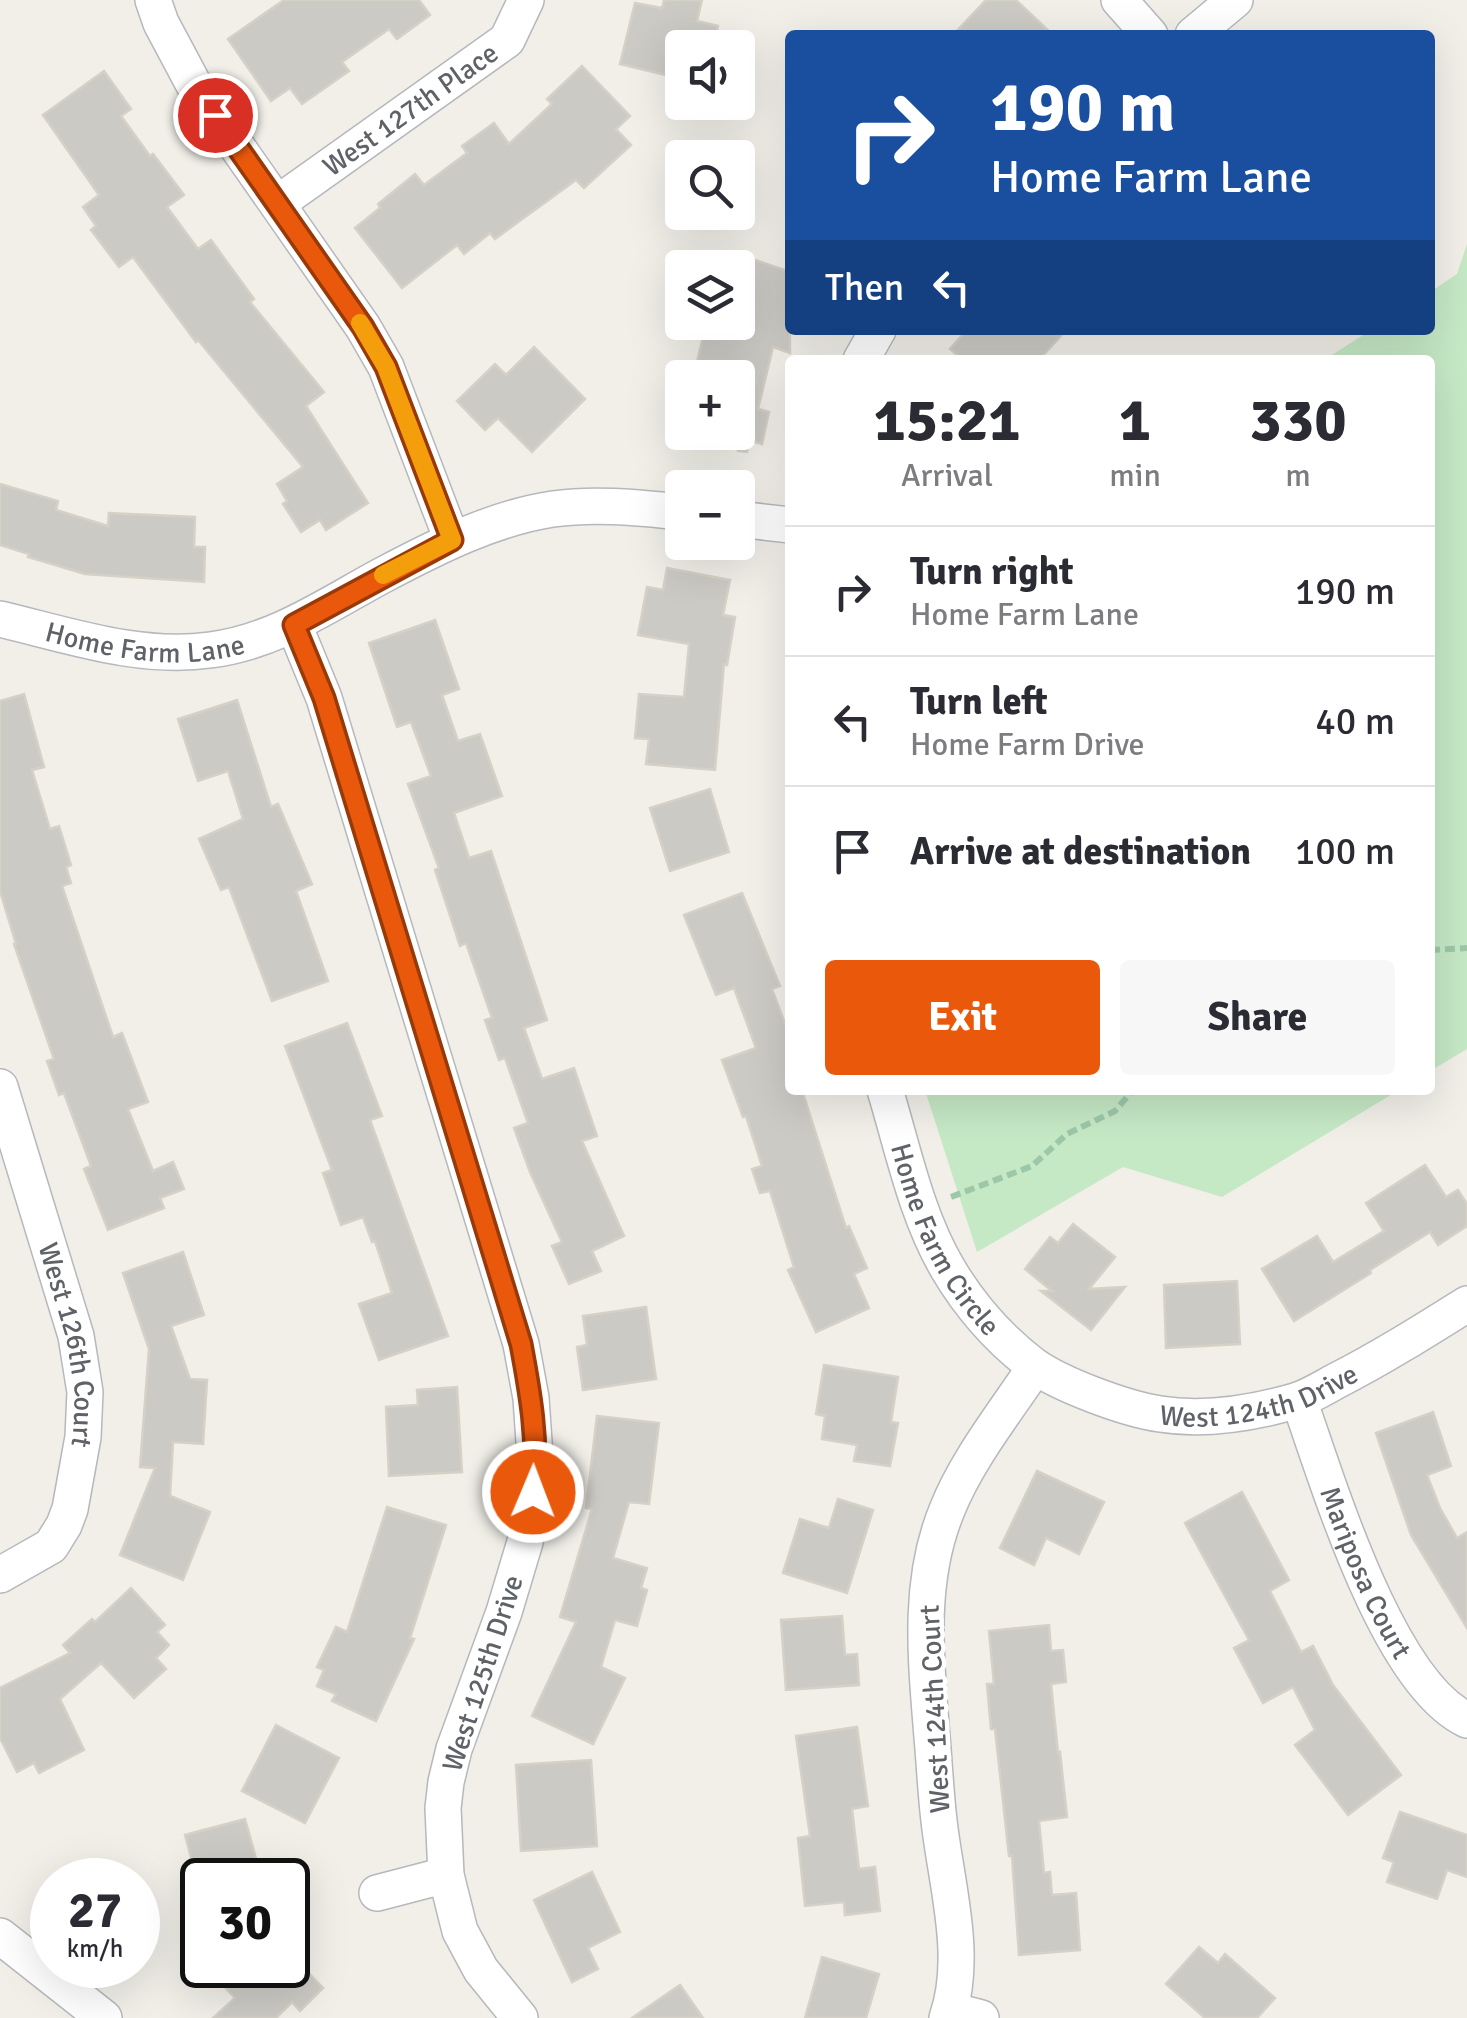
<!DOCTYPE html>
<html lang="en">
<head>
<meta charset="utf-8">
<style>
	:root { --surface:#fff; --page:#f7f7f7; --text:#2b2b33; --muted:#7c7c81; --line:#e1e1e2; --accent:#ea580c }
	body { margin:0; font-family:Signika,sans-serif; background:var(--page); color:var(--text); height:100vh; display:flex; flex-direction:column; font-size:38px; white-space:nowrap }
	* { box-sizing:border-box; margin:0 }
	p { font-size:32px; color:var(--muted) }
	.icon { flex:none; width:55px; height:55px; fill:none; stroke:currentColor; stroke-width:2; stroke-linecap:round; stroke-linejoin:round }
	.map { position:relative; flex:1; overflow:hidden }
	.panel { position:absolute; left:785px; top:355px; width:650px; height:740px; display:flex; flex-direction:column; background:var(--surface); border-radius:10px; box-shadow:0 10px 40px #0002 }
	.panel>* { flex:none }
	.top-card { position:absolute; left:785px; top:30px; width:650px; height:305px; border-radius:10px; box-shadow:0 10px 40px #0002; background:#1a4fa0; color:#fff; overflow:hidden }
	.fabs { position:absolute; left:665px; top:30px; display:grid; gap:20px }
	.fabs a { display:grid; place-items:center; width:90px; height:90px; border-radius:10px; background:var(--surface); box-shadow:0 10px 40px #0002; font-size:50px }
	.speed { position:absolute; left:30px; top:1858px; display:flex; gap:20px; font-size:50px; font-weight:700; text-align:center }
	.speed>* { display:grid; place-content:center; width:130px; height:130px; border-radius:50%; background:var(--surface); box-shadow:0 10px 40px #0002; line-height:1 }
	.speed small { font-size:25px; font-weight:400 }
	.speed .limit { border:5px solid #111; border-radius:15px; background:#fff; color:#111 }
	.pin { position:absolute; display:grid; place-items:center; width:85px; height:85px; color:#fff; margin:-42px; border:5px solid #fff; border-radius:50%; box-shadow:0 2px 10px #0007 }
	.me { position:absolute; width:110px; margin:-55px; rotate:1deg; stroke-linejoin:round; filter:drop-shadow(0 0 8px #0008) }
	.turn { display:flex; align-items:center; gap:35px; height:210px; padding:0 40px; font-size:45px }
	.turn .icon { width:130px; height:130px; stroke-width:2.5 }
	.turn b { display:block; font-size:70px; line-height:85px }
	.then { display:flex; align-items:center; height:95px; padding:0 40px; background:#0003; gap:20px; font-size:38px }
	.eta { display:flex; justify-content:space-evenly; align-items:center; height:170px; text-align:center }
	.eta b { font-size:60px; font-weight:800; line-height:70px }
	.action { display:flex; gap:20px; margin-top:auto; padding:20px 40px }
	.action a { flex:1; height:115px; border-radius:10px; background:var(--accent); color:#fff; font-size:40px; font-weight:800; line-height:115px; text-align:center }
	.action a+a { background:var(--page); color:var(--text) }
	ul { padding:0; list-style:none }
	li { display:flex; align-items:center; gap:30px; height:130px; padding:0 40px; border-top:2px solid var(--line) }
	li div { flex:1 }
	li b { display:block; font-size:38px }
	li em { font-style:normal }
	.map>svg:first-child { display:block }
	.green { fill:#c5e8c5 }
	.building { fill:#cccac5; stroke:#d6d1c6; stroke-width:2.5 }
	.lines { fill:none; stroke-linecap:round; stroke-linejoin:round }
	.street-casing { stroke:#b5b8bc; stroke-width:38 }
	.path { stroke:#9cc7a9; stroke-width:6; stroke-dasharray:10 5; stroke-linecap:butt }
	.street { stroke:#fff; stroke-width:35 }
	.route-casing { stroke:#983908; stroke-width:25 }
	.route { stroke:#ea580c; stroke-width:18 }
	.slow { stroke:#f59e0b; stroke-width:18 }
	.labels { text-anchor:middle; stroke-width:9; stroke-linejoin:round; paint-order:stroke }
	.street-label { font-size:28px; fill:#5f6368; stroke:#fff }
</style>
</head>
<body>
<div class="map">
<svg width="1467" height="2018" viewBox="0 0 1467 2018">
	<rect width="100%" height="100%" fill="#f1efe8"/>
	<!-- green -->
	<g class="green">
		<polygon points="1467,244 1467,1049 1430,1071 1430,360 1324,360 1371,330 1430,330 1430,292 1457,274"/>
		<polygon points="925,1090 1399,1090 1222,1197 1123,1167 977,1252"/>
	</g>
	<!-- building -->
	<g class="building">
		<polygon points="284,0 419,0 430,15 397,39 389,29 342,62 349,71 302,104 290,88 271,101 228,39"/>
		<polygon points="664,0 702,0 697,21 718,26 713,48 682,48 682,79 620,64 635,3 662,8"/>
		<polygon points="986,0 1016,0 1053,35 953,35"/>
		<polygon points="582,66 630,116 616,129 631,145 584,188 576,180 495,239 490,233 464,254 457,245 402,288 355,228 380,208 378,204 415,174 424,185 467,153 462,146 494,123 509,144 552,104 547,99"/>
		<polygon points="104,71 131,109 121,116 150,156 153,154 184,195 167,207 198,249 211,240 254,299 250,302 324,392 306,406 368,503 326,530 320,520 301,532 283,504 287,501 277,484 303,467 198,340 196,342 133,257 119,267 91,230 96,226 83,207 99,195 43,115"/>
		<polygon points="744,256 790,272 790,353 773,347 758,409 769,412 762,444 750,441 747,452 738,451 738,378 693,378 706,325 719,326 720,322 738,322 738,273"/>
		<polygon points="967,330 1066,330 1039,360 963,360 950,349"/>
		<polygon points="534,347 585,399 532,452 498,418 485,430 457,401 495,364 506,375"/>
		<polygon points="0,484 58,501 56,510 108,526 109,513 195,517 194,547 205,547 204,582 85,574 28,557 29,554 0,545"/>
		<polygon points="667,568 730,580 723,615 735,617 727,665 724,664 715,770 646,764 649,739 635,738 639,694 684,697 689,644 638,635 647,587 663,590"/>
		<polygon points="435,620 459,689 442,695 458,741 480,734 502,796 454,813 469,858 491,851 547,1020 524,1028 542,1079 574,1068 597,1136 582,1141 624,1236 592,1251 601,1271 569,1284 552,1246 562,1242 530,1172 514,1128 528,1123 505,1058 499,1060 485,1020 492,1018 466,943 460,946 435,870 439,868 408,784 431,776 411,722 397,727 369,643"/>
		<polygon points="24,694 44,767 32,770 50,829 59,826 71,865 66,867 71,883 62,886 113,1037 122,1033 148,1102 128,1109 153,1171 173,1162 184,1189 160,1198 164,1208 108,1230 84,1169 91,1166 64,1093 59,1095 47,1061 54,1059 14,944 16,944 0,891 0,701"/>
		<polygon points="237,700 271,807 278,804 312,884 296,891 328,981 272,1001 229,887 221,890 199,839 243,819 228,771 198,781 178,719"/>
		<polygon points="710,789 729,852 670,871 650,808"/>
		<polygon points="742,893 780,986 772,989 790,1037 790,1090 802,1090 846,1228 849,1226 867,1268 854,1274 869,1308 816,1332 788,1270 794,1267 770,1191 760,1193 752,1169 762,1166 746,1116 743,1117 722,1060 756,1048 734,988 716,995 684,915"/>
		<polygon points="347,1023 382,1116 370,1120 448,1336 379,1360 359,1304 392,1293 375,1241 372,1242 363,1217 341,1225 323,1173 332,1170 285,1046"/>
		<polygon points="1425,1165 1446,1197 1458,1190 1467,1204 1467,1226 1438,1245 1430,1232 1370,1270 1371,1273 1294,1321 1262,1269 1317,1236 1333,1262 1384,1231 1366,1203"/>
		<polygon points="1073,1224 1115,1257 1089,1289 1125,1287 1091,1330 1041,1291 1052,1291 1025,1269 1050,1237 1058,1243"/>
		<polygon points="183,1252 204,1315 171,1326 190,1379 207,1380 203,1444 173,1442 170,1496 210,1512 183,1580 120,1555 155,1468 140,1467 149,1349 123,1273"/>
		<polygon points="1237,1281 1240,1344 1166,1348 1164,1285"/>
		<polygon points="646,1307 656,1379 583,1390 577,1347 587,1345 583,1316"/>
		<polygon points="824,1365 898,1377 891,1422 898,1423 890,1466 854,1461 857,1445 822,1439 825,1416 816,1414"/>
		<polygon points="457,1387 462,1472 389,1476 386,1407 418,1405 417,1390"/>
		<polygon points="1433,1412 1451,1466 1427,1475 1440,1508 1457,1538 1467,1532 1467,1628 1411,1535 1376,1433"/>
		<polygon points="597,1416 659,1423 649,1504 629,1502 613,1558 647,1568 641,1588 647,1590 637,1626 615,1620 601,1667 625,1678 593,1744 532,1716 576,1622 560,1617 592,1509 586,1508"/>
		<polygon points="1037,1471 1104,1502 1079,1554 1046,1538 1034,1565 1000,1548"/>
		<polygon points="1242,1492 1289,1580 1270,1591 1301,1652 1313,1646 1333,1685 1401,1775 1348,1815 1295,1745 1315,1730 1293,1687 1263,1703 1234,1648 1249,1640 1185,1523"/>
		<polygon points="838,1499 873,1510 847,1593 783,1573 800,1519 829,1528"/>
		<polygon points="387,1507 446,1525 410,1638 414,1639 376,1721 332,1701 336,1694 317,1686 324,1670 317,1667 336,1627 347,1632"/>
		<polygon points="131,1588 165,1625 157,1632 169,1645 156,1658 166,1669 134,1698 101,1663 60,1699 84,1750 39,1773 34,1763 17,1772 0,1738 0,1688 70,1653 63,1645 92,1619 95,1622"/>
		<polygon points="842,1616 845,1655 857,1654 859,1685 786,1690 781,1620"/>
		<polygon points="1049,1625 1051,1651 1063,1650 1066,1682 1051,1684 1058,1753 1060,1752 1067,1817 1039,1821 1044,1873 1050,1872 1052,1895 1076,1893 1080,1950 1019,1955 1012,1856 1009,1856 995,1729 991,1729 987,1684 994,1684 989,1631"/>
		<polygon points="276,1725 339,1758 305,1823 242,1791"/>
		<polygon points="857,1727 868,1806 852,1809 859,1869 875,1867 880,1911 845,1915 844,1902 805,1906 798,1838 810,1836 796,1736"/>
		<polygon points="591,1760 597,1846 521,1851 516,1765"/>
		<polygon points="1400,1812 1467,1835 1467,1877 1447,1870 1437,1899 1387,1882 1394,1862 1383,1858"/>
		<polygon points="245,1819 262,1880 197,1880 185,1835"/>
		<polygon points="592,1872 620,1932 588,1948 598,1969 572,1982 534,1900"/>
		<polygon points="1199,1947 1218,1963 1225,1954 1275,1998 1257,2018 1205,2018 1166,1984"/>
		<polygon points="822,1957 879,1974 866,2018 805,2018"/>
		<polygon points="229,1965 301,1965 323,1988 300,2011 292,2002 276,2018 213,2018 235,1998 216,1978"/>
		<polygon points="680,1985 703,2018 632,2018"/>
	</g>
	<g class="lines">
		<defs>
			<g id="street">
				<polyline points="153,0 161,23 194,85 363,327 386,367 452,540"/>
				<polyline points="1119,0 1150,35"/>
				<polyline points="1193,35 1235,0"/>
				<path id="s1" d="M278 203 507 40 526 0"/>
				<polyline points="861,360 878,330"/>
				<polyline points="738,519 790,525"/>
				<path id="s2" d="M0 619C68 635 139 660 210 650 275 642 327 605 383 575 436 547 493 518 553 509 596 503 640 508 682 512"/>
				<polyline points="294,625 324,698 521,1344 531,1398 536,1471 531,1512 525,1542 504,1612 454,1749 446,1782 443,1808 446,1875 460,1931 481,1970 520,2018"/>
				<path id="s3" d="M0 1087 76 1336 85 1392 83 1437 70 1509 64 1525 51 1546 0 1575"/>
				<path id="s4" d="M885 1090C903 1149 916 1215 948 1269 970 1306 999 1339 1033 1365 1061 1385 1126 1409 1160 1414 1204 1421 1253 1413 1295 1401 1309 1397 1323 1388 1336 1381 1381 1358 1424 1331 1467 1304"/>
				<path id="s5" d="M1299 1400C1328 1482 1387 1682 1467 1720"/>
				<polyline points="377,1893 446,1875"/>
				<polyline points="0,1936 104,2018"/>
				<polyline points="950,2010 981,2018"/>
				<path d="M947 2018C967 1961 949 1894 941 1836 936 1803 935 1770 932 1737 926 1661 917 1582 947 1510 966 1461 1006 1411 1035 1367"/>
			</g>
		</defs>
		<!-- street casing -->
		<use href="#street" class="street-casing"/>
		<!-- path -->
		<g class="path">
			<polyline points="1430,950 1467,948"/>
			<polyline points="951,1197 1032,1166 1067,1134 1115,1111 1133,1090"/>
		</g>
		<!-- street -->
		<use href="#street" class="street"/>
	</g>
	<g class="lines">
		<defs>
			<path id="route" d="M215 115 363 327 386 367 452 540 294 625 324 698 521 1344C530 1392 539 1442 533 1492"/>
		</defs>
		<!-- route casing -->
		<use href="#route" class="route-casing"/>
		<!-- route -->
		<use href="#route" class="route"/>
		<!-- slow -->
		<polyline class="slow" points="360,323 386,367 452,540 383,575"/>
	</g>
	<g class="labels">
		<!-- street labels -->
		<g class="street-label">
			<text dy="10" stroke="none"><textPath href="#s1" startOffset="162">West 127th Place</textPath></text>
			<text dy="10" stroke="none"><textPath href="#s2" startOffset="148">Home Farm Lane</textPath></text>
			<text dy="10" stroke="none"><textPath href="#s4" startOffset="162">Home Farm Circle</textPath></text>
			<text dy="10" stroke="none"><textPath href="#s3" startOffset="268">West 126th Court</textPath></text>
			<text dy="10" stroke="none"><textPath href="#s4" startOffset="558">West 124th Drive</textPath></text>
			<text dy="10" stroke="none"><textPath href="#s5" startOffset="185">Mariposa Court</textPath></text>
			<text transform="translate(482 1673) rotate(-72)" y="10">West 125th Drive</text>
			<text transform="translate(934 1709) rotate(-93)" y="10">West 124th Court</text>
		</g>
	</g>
</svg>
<div class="fabs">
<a><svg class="icon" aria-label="sound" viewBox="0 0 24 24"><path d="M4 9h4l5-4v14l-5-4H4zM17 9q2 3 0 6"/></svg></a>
<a><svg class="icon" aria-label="search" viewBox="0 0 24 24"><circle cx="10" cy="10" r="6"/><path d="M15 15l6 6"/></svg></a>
<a><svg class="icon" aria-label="layers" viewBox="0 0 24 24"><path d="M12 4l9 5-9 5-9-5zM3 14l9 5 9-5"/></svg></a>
<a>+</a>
<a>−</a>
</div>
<div class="speed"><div>27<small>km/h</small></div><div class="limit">30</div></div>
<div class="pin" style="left:215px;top:115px;background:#d93025"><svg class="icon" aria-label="arrive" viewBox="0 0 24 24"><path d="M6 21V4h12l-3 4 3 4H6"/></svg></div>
<svg class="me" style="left:533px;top:1492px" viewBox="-20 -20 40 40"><circle r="17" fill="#ea580c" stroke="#fff" stroke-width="3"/><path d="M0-11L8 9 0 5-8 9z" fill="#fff"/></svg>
<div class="top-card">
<div class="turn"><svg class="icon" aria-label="right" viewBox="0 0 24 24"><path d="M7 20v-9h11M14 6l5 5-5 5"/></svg><div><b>190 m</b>Home Farm Lane</div></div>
<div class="then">Then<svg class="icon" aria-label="left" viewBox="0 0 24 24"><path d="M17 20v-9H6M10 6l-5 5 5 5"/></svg></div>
</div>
<section class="panel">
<div class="eta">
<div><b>15:21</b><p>Arrival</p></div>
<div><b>1</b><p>min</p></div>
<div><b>330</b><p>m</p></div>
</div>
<ul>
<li><svg class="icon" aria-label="right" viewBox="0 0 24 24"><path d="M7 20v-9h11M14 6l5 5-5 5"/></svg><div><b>Turn right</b><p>Home Farm Lane</p></div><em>190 m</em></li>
<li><svg class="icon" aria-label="left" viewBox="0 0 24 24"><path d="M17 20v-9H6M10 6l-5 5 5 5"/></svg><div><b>Turn left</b><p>Home Farm Drive</p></div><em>40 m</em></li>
<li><svg class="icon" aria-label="arrive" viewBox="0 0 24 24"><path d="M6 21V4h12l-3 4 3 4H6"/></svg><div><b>Arrive at destination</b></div><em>100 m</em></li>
</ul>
<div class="action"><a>Exit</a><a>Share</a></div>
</section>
</div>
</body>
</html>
